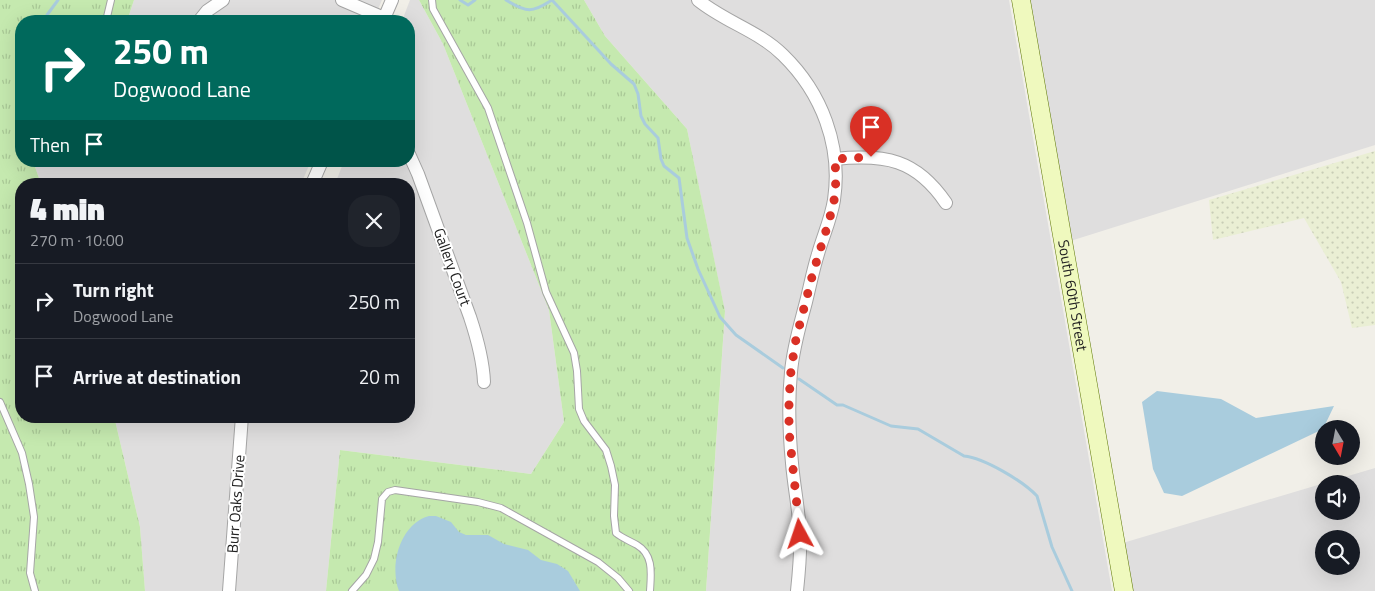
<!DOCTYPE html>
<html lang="en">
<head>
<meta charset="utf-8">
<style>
	:root { --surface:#171b24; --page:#20242c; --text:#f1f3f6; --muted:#9ea1a6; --line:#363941 }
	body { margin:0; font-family:"Titillium Web",sans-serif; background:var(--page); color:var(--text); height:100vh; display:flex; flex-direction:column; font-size:19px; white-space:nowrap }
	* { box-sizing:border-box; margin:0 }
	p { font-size:16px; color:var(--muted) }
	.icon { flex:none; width:28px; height:28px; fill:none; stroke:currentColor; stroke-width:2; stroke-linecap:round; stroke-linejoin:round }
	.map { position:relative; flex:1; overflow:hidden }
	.details { position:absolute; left:15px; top:178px; width:400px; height:245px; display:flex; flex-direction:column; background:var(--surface); border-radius:20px; box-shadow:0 5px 20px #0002 }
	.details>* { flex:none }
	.banner { position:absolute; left:15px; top:15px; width:400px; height:152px; border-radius:20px; box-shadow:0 5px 20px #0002; background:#00695c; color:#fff; overflow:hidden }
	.needle { width:32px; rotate:170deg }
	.fabs { position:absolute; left:1315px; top:420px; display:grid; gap:10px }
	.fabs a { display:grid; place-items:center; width:45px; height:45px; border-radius:50%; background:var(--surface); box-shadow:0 5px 20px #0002; font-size:25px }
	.pin { position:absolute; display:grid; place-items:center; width:42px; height:42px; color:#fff; margin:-51px -21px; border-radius:50% 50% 50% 0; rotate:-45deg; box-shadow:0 0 5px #0007 }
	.pin .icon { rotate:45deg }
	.me { position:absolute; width:55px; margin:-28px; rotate:355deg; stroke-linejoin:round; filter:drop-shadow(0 0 4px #0008) }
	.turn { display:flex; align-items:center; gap:18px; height:105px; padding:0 15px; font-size:22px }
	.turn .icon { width:65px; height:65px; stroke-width:2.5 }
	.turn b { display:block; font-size:35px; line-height:42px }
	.then { display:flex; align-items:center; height:48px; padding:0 15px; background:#0003; gap:10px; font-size:19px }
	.round { display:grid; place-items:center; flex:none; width:52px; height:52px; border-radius:20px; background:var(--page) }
	.headline { display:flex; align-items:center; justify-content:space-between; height:85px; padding:0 15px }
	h1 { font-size:30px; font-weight:800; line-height:38px }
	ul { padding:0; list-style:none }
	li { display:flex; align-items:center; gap:15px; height:75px; padding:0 15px; border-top:1px solid var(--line) }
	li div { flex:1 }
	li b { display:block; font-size:19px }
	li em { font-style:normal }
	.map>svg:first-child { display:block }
	.residential { fill:#dfdede; fill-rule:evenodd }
	.farmland { fill:url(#farmland-dots) }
	.grass { fill:url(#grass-tufts) }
	.water { fill:#a9ccdd }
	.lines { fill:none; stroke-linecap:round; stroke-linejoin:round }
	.stream { stroke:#a9ccdd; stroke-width:3 }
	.lane-casing { stroke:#a5a5a5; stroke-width:8 }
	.street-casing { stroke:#a5a5a5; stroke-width:14 }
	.secondary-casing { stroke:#5f7807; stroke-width:19 }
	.lane { stroke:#fff; stroke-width:6 }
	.street { stroke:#fff; stroke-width:12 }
	.secondary { stroke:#eff9be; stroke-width:18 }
	.route { stroke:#d93025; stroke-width:9; stroke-dasharray:0 16.2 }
	.labels { text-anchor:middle; stroke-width:4; stroke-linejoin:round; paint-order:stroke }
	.street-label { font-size:15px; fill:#212121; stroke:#fff }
</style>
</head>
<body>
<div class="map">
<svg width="1375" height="591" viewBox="0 0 1375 591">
	<defs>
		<pattern id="farmland-dots" width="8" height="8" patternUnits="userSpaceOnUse" patternTransform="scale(1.25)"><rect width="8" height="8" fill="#eaefd4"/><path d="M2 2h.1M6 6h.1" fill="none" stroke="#c8cdb6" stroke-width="1.8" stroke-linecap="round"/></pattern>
		<pattern id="grass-tufts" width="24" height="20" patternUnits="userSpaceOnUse" patternTransform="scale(1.25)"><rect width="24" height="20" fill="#c5e9af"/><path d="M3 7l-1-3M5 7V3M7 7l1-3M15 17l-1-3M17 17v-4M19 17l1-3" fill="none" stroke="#a9c896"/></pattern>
	</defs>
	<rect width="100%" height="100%" fill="#f1efe8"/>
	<!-- residential -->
	<g class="residential">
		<polygon points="134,0 382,0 373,21 127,21"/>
		<polygon points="410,0 419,0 443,44 549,310 564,422 531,474 340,450 326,591 145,591 140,527 114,416 409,416 409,184 335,184 344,161 409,161 409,21 402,21"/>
		<polygon points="584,0 1009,0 1112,591 706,591 725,312 687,129 605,36"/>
		<polygon points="1021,0 1375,0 1375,145 1064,243"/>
		<polygon points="33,161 311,161 301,184 41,184"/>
		<path d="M1375 468V591H1124L1116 545ZM1324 484H1351V511H1324ZM1324 539H1351V566H1324Z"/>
	</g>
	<!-- farmland -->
	<polygon class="farmland" points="1375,151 1375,325 1352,328 1341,282 1304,218 1213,240 1209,200"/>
	<!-- grass -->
	<g class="grass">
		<polygon points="0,0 134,0 127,21 21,21 21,161 33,161 41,184 21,184 21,416 114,416 140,527 145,591 0,591"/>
		<polygon points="419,0 584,0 605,36 687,129 725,311 706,591 326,591 340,450 531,474 564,422 549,310 443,44"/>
	</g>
	<!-- water -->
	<g class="water">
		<polygon points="1157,391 1221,399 1256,418 1334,406 1323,429 1182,496 1164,493 1153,469 1142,402"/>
		<path d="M429 516H436L451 522 459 532 466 535H488L504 544 528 550 541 560 557 564 568 571 580 591H399C389 565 400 524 429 516Z"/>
	</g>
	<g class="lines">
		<!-- stream -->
		<g class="stream">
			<polyline points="460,0 468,5 475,0"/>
			<path d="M506 0C527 13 532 13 552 0L611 64 634 84 638 94 641 116 645 124 658 138 661 159 664 166 679 178 687 238 698 269 720 317 736 335 783 368"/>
			<polyline points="45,21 47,15 58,0"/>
			<path d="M799 379 837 405H843L891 426 918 429 964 456C984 458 1023 481 1037 496L1052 547 1072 591"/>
		</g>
		<defs>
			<g id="lane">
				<path d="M432 0 433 9 488 108 527 223 546 292 574 353 577 371 579 409 584 421 606 450 611 466 615 485 614 516 616 533C622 538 630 541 637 545 654 555 651 574 650 591"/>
				<polyline points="106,21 111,0"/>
				<polyline points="0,402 22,453 29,484 34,517 30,573 35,591"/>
				<polyline points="352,591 366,575 374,559 378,542 382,499 388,492 395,490 478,502 501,508 598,562 618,578 629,591"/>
			</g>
			<g id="street">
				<polyline points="342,0 384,18"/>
				<path d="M698 0C725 22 759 31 783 55 822 93 842 146 834 200 831 219 823 236 818 254 813 270 810 286 806 302 800 325 793 348 791 372 788 403 789 432 792 463 794 487 799 510 800 534 801 553 799 572 797 591"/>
				<polyline points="199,21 207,11 223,0"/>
				<polyline points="383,21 392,0"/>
				<path d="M409 154 418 174 470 317C477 338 483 359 484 382"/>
				<path d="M835 159C885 154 916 159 946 203"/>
				<polyline points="312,184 322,161"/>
				<polyline points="229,591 242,416"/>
			</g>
			<g id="secondary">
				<path id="s1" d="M1021 0 1124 591"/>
			</g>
		</defs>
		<!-- lane casing -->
		<use href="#lane" class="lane-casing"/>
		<!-- street casing -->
		<use href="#street" class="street-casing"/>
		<!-- secondary casing -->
		<use href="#secondary" class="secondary-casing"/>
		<!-- lane -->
		<use href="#lane" class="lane"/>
		<!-- street -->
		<use href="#street" class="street"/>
		<!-- secondary -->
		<use href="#secondary" class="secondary"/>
	</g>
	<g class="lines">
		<!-- route -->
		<polyline class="route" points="800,534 789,431 789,400 791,370 796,339 813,273 829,221 834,201 836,180 835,159 871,157"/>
	</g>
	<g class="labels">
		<!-- street labels -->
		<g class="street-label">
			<text transform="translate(452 267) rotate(70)" y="5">Gallery Court</text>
			<text dy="5" stroke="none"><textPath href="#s1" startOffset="300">South 60th Street</textPath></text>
			<text transform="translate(236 504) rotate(-86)" y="5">Burr Oaks Drive</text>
		</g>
	</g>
</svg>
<div class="fabs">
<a><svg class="needle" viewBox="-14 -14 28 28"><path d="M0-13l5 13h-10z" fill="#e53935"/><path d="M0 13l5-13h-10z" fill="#9ea1a6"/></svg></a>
<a><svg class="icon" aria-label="sound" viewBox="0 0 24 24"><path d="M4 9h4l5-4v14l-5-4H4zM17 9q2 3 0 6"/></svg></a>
<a><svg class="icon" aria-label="search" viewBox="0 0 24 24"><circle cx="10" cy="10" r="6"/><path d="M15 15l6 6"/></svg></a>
</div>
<div class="pin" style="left:871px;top:157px;background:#d93025"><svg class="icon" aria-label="arrive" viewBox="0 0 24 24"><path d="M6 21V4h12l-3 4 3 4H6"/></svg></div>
<svg class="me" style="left:800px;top:534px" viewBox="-20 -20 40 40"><path d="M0-17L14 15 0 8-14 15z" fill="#d93025" stroke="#fff" stroke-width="4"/></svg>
<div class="banner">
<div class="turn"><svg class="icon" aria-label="right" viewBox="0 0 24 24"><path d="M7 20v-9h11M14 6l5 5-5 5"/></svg><div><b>250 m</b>Dogwood Lane</div></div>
<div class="then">Then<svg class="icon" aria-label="arrive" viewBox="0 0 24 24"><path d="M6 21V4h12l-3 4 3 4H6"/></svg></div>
</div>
<section class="details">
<div class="headline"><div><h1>4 min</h1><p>270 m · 10:00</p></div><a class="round"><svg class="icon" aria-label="close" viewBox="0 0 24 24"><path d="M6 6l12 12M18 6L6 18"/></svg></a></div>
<ul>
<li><svg class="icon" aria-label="right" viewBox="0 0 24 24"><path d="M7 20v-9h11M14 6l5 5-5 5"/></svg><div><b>Turn right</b><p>Dogwood Lane</p></div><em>250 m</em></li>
<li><svg class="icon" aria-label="arrive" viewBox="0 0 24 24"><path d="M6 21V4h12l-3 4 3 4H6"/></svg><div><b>Arrive at destination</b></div><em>20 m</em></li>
</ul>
</section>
</div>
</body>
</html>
